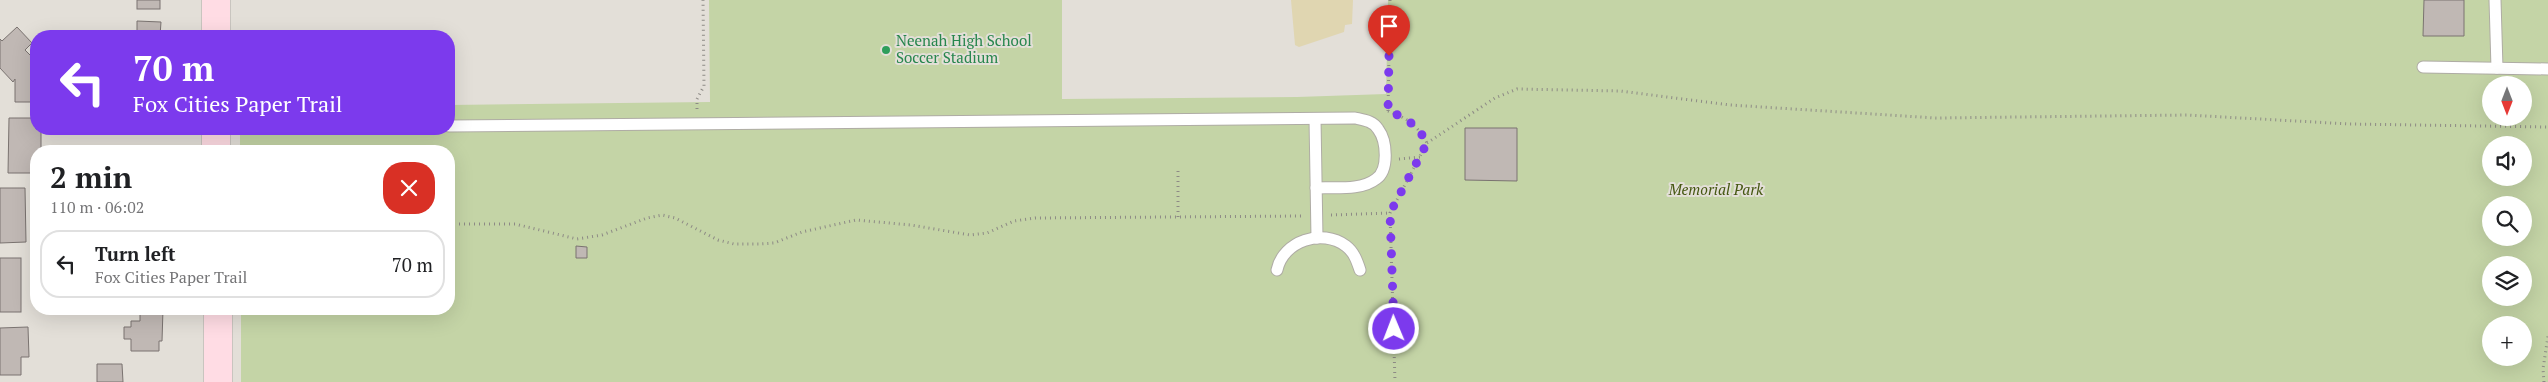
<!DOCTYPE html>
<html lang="en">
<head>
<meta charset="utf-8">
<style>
	:root { --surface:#fff; --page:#f2f2f2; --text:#202124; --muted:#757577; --line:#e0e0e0 }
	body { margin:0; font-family:"PT Serif",serif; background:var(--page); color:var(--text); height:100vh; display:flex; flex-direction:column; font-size:19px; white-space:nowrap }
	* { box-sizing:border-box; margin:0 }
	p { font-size:16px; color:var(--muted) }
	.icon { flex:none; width:28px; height:28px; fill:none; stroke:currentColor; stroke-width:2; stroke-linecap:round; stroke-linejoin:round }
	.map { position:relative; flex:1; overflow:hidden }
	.panel { position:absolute; left:30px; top:145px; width:425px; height:170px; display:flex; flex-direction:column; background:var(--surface); border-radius:20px; box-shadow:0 5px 20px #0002 }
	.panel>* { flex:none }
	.top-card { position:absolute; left:30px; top:30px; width:425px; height:105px; border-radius:20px; box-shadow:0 5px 20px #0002; background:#7c3aed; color:#fff; overflow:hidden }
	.needle { width:32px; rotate:180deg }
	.controls { position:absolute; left:2482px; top:76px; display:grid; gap:10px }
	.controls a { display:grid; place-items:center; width:50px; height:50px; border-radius:50%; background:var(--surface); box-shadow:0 5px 20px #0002; font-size:25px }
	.pin { position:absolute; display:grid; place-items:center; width:42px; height:42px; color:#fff; margin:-51px -21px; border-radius:50% 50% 50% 0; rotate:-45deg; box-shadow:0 0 5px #0007 }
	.pin .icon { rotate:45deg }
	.me { position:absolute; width:55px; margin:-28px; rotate:359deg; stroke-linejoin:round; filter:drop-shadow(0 0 4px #0008) }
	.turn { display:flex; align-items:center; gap:18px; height:105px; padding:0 20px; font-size:22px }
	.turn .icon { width:65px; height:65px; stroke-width:2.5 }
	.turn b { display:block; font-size:35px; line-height:42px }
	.round { display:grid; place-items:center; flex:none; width:52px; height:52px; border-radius:20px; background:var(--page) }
	.overview { display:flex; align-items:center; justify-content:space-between; height:85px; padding:0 20px }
	h1 { font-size:30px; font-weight:700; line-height:38px }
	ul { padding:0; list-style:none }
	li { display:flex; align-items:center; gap:15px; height:68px; margin:0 10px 8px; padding:0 10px; border:2px solid var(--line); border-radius:20px }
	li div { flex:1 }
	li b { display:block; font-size:19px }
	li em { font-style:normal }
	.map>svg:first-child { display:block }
	.green { fill:#c4d4a6; fill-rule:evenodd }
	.sand { fill:#e0d6b1 }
	.building { fill:#c0b8b4; stroke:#7a7370 }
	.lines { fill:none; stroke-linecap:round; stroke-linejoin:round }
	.lane-casing { stroke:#afaca5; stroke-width:13 }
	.secondary-casing { stroke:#afaca5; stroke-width:29 }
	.path { stroke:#8d8a85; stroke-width:3; stroke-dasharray:1 4; stroke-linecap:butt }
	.lane { stroke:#fff; stroke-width:11 }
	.secondary { stroke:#ffdce4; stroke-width:28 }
	.route { stroke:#7c3aed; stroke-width:9; stroke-dasharray:0 16.2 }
	.leisure-dot { fill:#2e9e5b; stroke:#e3dfd8; stroke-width:2 }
	.labels { text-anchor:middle; stroke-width:4; stroke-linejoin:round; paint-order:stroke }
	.leisure-label { font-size:15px; fill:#27864d; stroke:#e3dfd8; text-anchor:start }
	.park-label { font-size:15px; font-style:italic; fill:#455711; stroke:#e3dfd8 }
</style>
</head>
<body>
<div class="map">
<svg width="2548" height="382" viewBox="0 0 2548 382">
	<rect width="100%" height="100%" fill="#e3dfd8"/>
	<!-- green -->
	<path class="green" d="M709 0H1062V99L1297 97 1386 94 1388 0H2548V382H241V309H449V151H240V129H449V105L710 102ZM2491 85H2524V118H2491ZM2491 145H2524V178H2491ZM2491 205H2524V238H2491ZM2491 265H2524V298H2491ZM2491 325H2524V358H2491Z"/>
	<!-- sand -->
	<polygon class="sand" points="1291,0 1353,0 1352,24 1345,25 1344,32 1299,47 1295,45"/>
	<!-- building -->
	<g class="building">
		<rect x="137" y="0" width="23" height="9"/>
		<polygon points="2424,0 2464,0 2464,36 2423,36"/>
		<polygon points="137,21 161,22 160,36 137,36"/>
		<polygon points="17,27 32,43 25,50 36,61 36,102 15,102 15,79 13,82 0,68 0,39 2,41"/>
		<polygon points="9,118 36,118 36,129 41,129 41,151 36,151 36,173 8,173"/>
		<polygon points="1465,128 1517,128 1517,181 1465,180"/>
		<polygon points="135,129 161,129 160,133 135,133"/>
		<rect x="132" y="149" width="29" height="2"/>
		<polygon points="0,188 25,188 26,242 0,243"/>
		<polygon points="576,246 587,247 587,258 576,258"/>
		<rect x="0" y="258" width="21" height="54"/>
		<polygon points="140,309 163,309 162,341 159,341 159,351 131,351 131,339 124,339 124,327 131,327 131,321 140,321"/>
		<polygon points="28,327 29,357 21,357 21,375 0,375 0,328"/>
		<polygon points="97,364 122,364 123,382 97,382"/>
	</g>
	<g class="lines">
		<defs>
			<g id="lane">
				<polyline points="2495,0 2497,68"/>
				<polyline points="2423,67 2548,69"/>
				<polyline points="1315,119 1317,238"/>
				<path d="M449 126 1355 118C1364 120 1373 121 1378 129 1387 141 1389 170 1376 179 1361 191 1334 187 1316 188"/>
				<path d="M1277 270C1283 241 1322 228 1346 246 1354 252 1357 261 1360 270"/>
			</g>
			<g id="secondary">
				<polyline points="216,0 216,36"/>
				<polyline points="216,129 216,151"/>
				<polyline points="218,309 218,382"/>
			</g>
		</defs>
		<!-- lane casing -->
		<use href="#lane" class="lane-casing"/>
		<!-- secondary casing -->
		<use href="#secondary" class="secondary-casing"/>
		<!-- path -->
		<g class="path">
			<polyline points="697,109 697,99 704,86 703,0"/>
			<path d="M1388 111C1407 118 1417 125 1427 143L1390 213 1395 382"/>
			<polyline points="1388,111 1390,0"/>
			<polyline points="1427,143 1495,98 1517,89 1620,91 1730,105 1936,118 2187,115 2350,124 2548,127"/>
			<polyline points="1399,159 1421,157"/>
			<polyline points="1178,171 1178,217"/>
			<polyline points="1331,215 1390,213"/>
			<polyline points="449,224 515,224 577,239 602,235 647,218 662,215 675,218 718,240 734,244 760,244 774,243 802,232 856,220 911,225 970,235 987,233 1014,221 1035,218 1302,216"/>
			<polyline points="2544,382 2543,369 2548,336"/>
		</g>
		<!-- lane -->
		<use href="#lane" class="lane"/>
		<!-- secondary -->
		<use href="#secondary" class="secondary"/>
	</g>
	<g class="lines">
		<!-- route -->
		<path class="route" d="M1389 56 1388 111C1407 118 1417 125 1427 143L1390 213 1394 329"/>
	</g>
	<!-- markers -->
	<circle class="leisure-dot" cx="886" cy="50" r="5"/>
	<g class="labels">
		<!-- leisure labels -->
		<g class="leisure-label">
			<text x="896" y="46">Neenah High School<tspan x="896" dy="17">Soccer Stadium</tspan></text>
		</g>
		<!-- park labels -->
		<g class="park-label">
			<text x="1716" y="195">Memorial Park</text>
		</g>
	</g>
</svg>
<div class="controls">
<a><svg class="needle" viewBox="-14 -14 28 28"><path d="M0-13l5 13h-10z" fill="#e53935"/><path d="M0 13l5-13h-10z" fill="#757577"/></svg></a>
<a><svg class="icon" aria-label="sound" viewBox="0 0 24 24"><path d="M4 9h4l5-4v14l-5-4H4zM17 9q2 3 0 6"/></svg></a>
<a><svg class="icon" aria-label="search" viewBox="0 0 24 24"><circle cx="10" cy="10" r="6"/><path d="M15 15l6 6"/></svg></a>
<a><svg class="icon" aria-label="layers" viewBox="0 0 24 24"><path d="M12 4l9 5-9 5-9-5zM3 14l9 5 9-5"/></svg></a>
<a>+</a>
</div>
<div class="pin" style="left:1389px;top:56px;background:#d93025"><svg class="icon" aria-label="arrive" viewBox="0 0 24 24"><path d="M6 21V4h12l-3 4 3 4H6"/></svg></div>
<svg class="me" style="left:1394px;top:329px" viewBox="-20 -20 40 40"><circle r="17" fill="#7c3aed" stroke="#fff" stroke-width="3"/><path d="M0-11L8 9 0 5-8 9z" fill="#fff"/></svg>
<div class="top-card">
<div class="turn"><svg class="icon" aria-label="left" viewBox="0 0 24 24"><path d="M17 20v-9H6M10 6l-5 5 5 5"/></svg><div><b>70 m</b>Fox Cities Paper Trail</div></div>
</div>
<section class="panel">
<div class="overview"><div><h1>2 min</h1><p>110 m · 06:02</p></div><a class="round" style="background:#d93025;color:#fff"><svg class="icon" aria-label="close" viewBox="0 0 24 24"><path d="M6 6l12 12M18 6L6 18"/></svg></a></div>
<ul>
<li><svg class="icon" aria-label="left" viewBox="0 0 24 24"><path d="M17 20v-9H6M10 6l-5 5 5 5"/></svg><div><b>Turn left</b><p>Fox Cities Paper Trail</p></div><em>70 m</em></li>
</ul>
</section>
</div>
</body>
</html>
